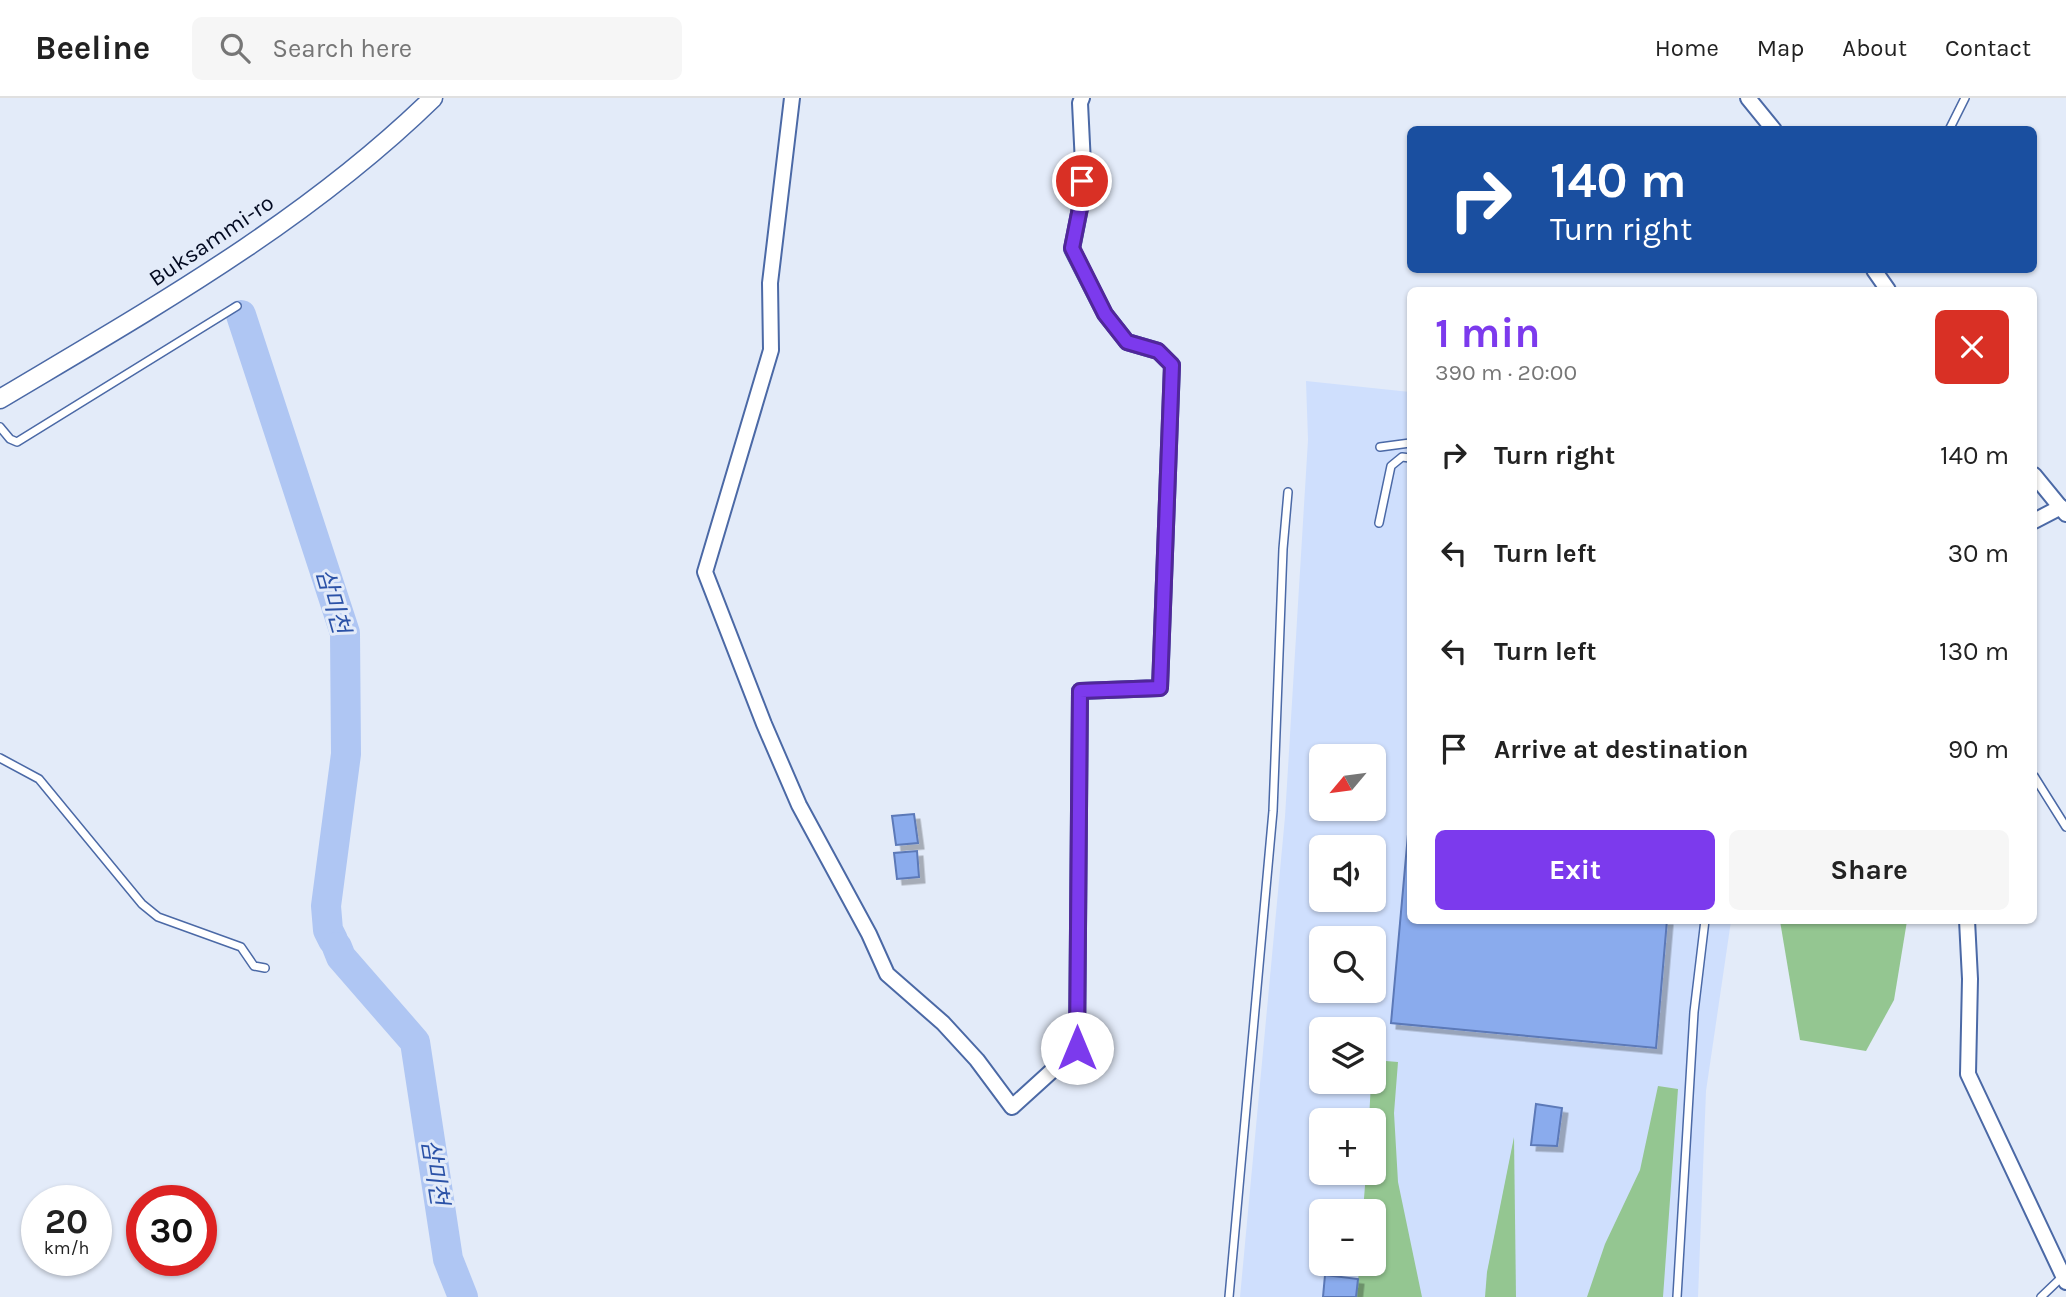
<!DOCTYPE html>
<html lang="en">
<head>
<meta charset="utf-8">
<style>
	:root { --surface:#fff; --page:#f6f6f6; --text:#222; --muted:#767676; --line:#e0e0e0; --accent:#7c3aed }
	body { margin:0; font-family:Karla,"Noto Sans KR",sans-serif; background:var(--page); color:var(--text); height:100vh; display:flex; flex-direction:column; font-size:26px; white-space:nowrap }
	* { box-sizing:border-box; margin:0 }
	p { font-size:23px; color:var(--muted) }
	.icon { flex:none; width:38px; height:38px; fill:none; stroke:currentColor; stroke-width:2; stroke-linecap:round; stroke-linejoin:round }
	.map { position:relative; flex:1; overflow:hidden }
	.sheet { position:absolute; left:1407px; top:189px; width:630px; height:637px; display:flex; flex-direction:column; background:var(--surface); border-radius:10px; box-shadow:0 2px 5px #0004 }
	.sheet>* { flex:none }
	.guide { position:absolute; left:1407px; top:28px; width:630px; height:147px; border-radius:10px; box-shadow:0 2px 5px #0004; background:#1a4fa0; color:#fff; overflow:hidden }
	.needle { width:46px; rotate:241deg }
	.fabs { position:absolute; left:1309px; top:646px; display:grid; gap:14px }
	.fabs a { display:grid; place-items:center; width:77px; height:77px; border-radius:10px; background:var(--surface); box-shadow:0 2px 5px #0004; font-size:35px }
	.speed { position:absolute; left:21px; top:1087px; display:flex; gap:14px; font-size:35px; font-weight:700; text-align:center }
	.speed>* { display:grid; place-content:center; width:91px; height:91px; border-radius:50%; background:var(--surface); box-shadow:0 2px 5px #0004; line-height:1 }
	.speed small { font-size:18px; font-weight:400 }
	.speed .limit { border:10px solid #d22; background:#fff; color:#111 }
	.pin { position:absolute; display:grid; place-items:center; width:60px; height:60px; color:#fff; margin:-30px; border:4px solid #fff; border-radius:50%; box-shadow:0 2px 7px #0007 }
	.me { position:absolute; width:77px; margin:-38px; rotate:0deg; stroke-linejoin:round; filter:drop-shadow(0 0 5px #0008) }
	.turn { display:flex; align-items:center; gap:24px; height:147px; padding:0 28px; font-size:32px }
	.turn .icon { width:91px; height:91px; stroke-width:2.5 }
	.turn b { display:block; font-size:49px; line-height:60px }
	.round { display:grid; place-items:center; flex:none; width:74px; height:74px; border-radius:10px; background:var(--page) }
	.summary { display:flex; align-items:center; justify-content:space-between; height:119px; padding:0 28px }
	h1 { font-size:42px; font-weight:700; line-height:52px; color:var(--accent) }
	.action { display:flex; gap:14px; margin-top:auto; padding:14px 28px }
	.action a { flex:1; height:80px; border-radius:10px; background:var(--accent); color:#fff; font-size:28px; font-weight:700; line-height:80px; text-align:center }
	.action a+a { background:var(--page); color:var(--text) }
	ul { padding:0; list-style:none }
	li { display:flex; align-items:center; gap:21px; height:98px; padding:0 28px }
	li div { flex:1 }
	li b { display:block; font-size:26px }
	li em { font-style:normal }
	header { display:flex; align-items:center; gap:42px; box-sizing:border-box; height:98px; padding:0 35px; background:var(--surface); border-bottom:2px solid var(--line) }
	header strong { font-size:33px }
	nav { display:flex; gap:38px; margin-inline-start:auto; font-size:24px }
	.search { width:490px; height:63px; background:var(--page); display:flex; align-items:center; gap:18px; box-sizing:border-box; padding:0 24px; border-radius:10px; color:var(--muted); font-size:26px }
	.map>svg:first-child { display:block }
	.built { fill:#cfdffd; fill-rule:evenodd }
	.green { fill:#94c691 }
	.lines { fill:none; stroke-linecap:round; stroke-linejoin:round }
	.river { stroke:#afc6f3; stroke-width:30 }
	.building { fill:#8aabed; stroke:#5b79b8; stroke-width:2; filter:url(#shadow) }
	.service-casing { stroke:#4b69a6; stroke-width:10 }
	.minor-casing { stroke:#4b69a6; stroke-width:18 }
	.tertiary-casing { stroke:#4b69a6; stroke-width:21 }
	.service { stroke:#fff; stroke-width:7 }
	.minor { stroke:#fff; stroke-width:14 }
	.tertiary { stroke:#fff; stroke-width:18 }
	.route-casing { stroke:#51269a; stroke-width:18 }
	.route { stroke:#7c3aed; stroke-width:12 }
	.labels { text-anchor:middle; stroke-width:6; stroke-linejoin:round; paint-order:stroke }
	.street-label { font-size:23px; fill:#020920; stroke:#e3ebf9 }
	.water-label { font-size:24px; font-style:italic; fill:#2b52a7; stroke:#e3ebf9 }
</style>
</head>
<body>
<header>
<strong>Beeline</strong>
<div class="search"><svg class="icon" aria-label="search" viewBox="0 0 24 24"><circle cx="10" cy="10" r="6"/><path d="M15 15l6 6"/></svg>Search here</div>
<nav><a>Home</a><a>Map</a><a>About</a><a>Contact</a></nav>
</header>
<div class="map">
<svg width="2066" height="1199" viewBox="0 0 2066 1199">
	<defs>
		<filter id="shadow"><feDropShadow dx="5.5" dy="5.5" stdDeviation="0" flood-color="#0004"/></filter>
	</defs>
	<rect width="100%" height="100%" fill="#e3ebf9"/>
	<!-- built -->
	<path class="built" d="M1306 283 1410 294V822L1731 823 1706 993 1698 1199H1240L1285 719 1308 342ZM1321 658H1374V710H1321ZM1321 749H1374V802H1321ZM1321 840H1374V892H1321ZM1321 931H1374V984H1321ZM1321 1022H1374V1074H1321ZM1321 1113H1374V1166H1321Z"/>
	<!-- green -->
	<g class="green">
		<polygon points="1780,823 1907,823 1894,902 1866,953 1800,942"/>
		<polygon points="1374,962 1398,964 1394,1015 1398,1084 1422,1199 1356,1199 1360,1166 1374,1166 1374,1113 1363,1113 1366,1075 1374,1074 1374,1022 1369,1022 1371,984 1374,984"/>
		<polygon points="1658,988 1678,991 1663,1199 1587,1199 1605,1146 1640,1072"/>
		<polygon points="1514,1039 1516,1199 1485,1199 1487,1174"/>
	</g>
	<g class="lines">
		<!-- river -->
		<g class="river">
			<polyline points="241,217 345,535 346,656 326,808 328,832 333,842"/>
			<polyline points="337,849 341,859 415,944 448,1161 463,1199"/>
		</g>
	</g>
	<!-- building -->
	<g class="building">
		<polygon points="1410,714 1410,822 1667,822 1656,950 1391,925"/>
		<polygon points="914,716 918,745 896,747 892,718"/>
		<polygon points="917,753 919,779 897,781 894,755"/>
		<polygon points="1536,1006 1562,1010 1557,1048 1531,1047"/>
		<polygon points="1325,1177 1358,1181 1356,1199 1323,1199"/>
	</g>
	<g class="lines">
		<defs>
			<g id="service">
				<polyline points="1949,32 1965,0"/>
				<polyline points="0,329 10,341 17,344 237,208"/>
				<polyline points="1380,349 1410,345"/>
				<polyline points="1379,425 1391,368 1402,359 1410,360"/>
				<polyline points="0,660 39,681 142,806 158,819 241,849 254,868 265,870"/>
				<polyline points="2034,678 2066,729"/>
				<polyline points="1229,1199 1273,713 1283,451 1288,394"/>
				<polyline points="1677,1199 1694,914 1705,822"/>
				<polyline points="2041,1199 2063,1178"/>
			</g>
			<g id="minor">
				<polyline points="792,0 770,185 771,252 705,474 764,626 799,707 869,836 887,876 943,925 977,962 1012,1009 1077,950 1080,593 1160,590 1172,267 1158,253 1127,244 1105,216 1072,151 1082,100 1083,66 1080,5 1082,0"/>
				<polyline points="1748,0 1774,32"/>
				<polyline points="1874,172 1888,192"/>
				<polyline points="2034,377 2066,416"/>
				<polyline points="2034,423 2061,409"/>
				<polyline points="1967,822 1970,881 1968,976 2066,1184"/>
			</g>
			<path id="tertiary" d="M0 301C151 211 306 124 433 0"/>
		</defs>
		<!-- service casing -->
		<use href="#service" class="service-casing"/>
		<!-- minor casing -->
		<use href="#minor" class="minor-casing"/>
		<!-- tertiary casing -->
		<use href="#tertiary" class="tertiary-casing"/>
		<!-- service -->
		<use href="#service" class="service"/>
		<!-- minor -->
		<use href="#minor" class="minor"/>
		<!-- tertiary -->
		<use href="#tertiary" class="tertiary"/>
	</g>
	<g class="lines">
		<defs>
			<polyline id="route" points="1077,950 1080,593 1160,590 1172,267 1158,253 1127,244 1105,216 1072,150 1082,100 1082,83"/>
		</defs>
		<!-- route casing -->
		<use href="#route" class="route-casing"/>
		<!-- route -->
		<use href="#route" class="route"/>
	</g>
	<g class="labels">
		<!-- street labels -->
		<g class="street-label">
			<text transform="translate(211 142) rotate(-34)" y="8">Buksammi-ro</text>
		</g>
		<!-- water labels -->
		<g class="water-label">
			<text transform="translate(333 503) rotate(74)" y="8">삼미천</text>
			<text transform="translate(435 1074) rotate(81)" y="8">삼미천</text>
		</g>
	</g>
</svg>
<div class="fabs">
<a><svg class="needle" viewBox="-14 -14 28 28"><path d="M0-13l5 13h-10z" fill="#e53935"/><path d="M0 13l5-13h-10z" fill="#767676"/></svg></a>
<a><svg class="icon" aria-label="sound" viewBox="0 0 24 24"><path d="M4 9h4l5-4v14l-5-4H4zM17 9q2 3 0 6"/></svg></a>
<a><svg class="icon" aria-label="search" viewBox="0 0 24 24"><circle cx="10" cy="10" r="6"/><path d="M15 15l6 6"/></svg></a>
<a><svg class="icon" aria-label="layers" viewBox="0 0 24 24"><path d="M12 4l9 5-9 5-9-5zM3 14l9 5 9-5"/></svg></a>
<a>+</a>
<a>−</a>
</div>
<div class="speed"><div>20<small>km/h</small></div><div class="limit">30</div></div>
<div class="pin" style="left:1082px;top:83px;background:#d93025"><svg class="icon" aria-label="arrive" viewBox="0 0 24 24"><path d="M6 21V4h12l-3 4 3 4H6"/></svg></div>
<svg class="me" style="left:1077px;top:950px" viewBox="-20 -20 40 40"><circle r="19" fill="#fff"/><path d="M0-13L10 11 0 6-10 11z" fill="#7c3aed"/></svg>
<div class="guide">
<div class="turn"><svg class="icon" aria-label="right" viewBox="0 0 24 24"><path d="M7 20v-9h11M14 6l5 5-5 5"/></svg><div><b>140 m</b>Turn right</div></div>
</div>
<section class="sheet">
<div class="summary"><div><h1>1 min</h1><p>390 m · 20:00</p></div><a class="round" style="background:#d93025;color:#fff"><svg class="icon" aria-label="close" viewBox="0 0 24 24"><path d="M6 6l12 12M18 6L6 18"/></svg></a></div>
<ul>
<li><svg class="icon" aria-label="right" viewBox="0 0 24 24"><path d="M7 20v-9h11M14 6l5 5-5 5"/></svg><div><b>Turn right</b></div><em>140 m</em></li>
<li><svg class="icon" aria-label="left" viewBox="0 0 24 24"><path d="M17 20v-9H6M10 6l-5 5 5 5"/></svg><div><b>Turn left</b></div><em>30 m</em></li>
<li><svg class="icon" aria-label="left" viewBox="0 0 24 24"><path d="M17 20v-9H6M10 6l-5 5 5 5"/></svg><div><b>Turn left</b></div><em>130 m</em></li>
<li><svg class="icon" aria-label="arrive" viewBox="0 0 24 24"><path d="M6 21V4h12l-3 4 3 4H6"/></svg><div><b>Arrive at destination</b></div><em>90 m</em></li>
</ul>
<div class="action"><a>Exit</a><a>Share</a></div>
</section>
</div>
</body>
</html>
